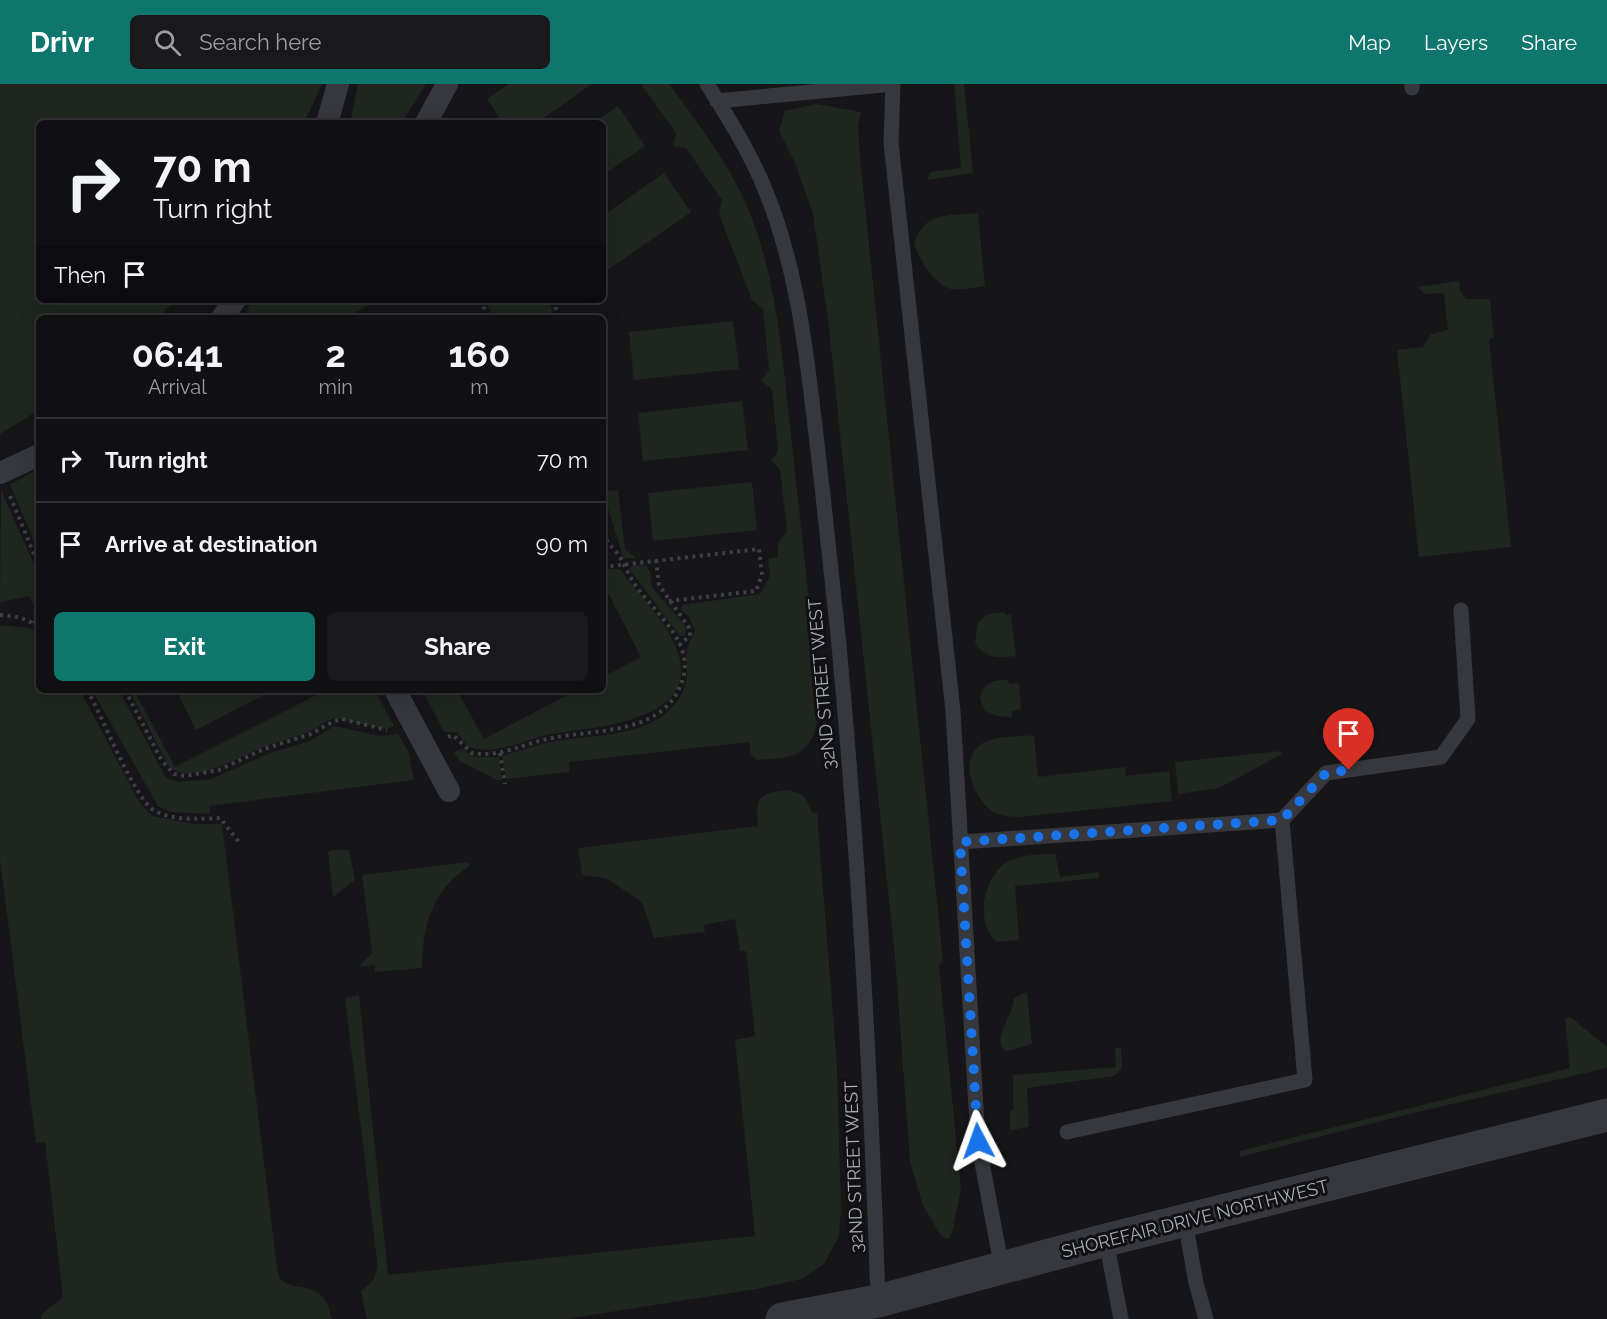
<!DOCTYPE html>
<html lang="en">
<head>
<meta charset="utf-8">
<style>
	:root { --surface:#101012; --page:#19191b; --text:#f1f3f6; --muted:#9c9d9f; --line:#303032; --accent:#0f766e }
	body { margin:0; font-family:Raleway,sans-serif; background:var(--page); color:var(--text); height:100vh; display:flex; flex-direction:column; font-size:22px; white-space:nowrap }
	* { box-sizing:border-box; margin:0 }
	p { font-size:20px; color:var(--muted) }
	.icon { flex:none; width:33px; height:33px; fill:none; stroke:currentColor; stroke-width:2; stroke-linecap:round; stroke-linejoin:round }
	.map { position:relative; flex:1; overflow:hidden }
	.side { position:absolute; left:36px; top:231px; width:570px; height:378px; display:flex; flex-direction:column; background:var(--surface); border-radius:9px; box-shadow:0 6px 24px #0002,0 0 0 2px var(--line) }
	.side>* { flex:none }
	.banner { position:absolute; left:36px; top:36px; width:570px; height:183px; border-radius:9px; box-shadow:0 6px 24px #0002,0 0 0 2px var(--line); background:#101012; color:var(--text); overflow:hidden }
	.pin { position:absolute; display:grid; place-items:center; width:51px; height:51px; color:#fff; margin:-62px -26px; border-radius:50% 50% 50% 0; rotate:-45deg; box-shadow:0 0 6px #0007 }
	.pin .icon { rotate:45deg }
	.me { position:absolute; width:66px; margin:-33px; rotate:356deg; stroke-linejoin:round; filter:drop-shadow(0 0 4px #0008) }
	.turn { display:flex; align-items:center; gap:21px; height:126px; padding:0 18px; font-size:27px }
	.turn .icon { width:78px; height:78px; stroke-width:2.5 }
	.turn b { display:block; font-size:42px; line-height:51px }
	.then { display:flex; align-items:center; height:57px; padding:0 18px; background:#0003; gap:12px; font-size:22px }
	.eta { display:flex; justify-content:space-evenly; align-items:center; height:102px; text-align:center }
	.eta b { font-size:36px; font-weight:700; line-height:42px }
	.action { display:flex; gap:12px; margin-top:auto; padding:12px 18px }
	.action a { flex:1; height:69px; border-radius:9px; background:var(--accent); color:#fff; font-size:24px; font-weight:700; line-height:69px; text-align:center }
	.action a+a { background:var(--page); color:var(--text) }
	ul { padding:0; list-style:none }
	li { display:flex; align-items:center; gap:18px; height:84px; padding:0 18px; border-top:2px solid var(--line) }
	li div { flex:1 }
	li b { display:block; font-size:22px }
	li em { font-style:normal }
	header { display:flex; align-items:center; gap:36px; box-sizing:border-box; height:84px; padding:0 30px; background:var(--accent); color:#fff }
	header strong { font-size:28px }
	nav { display:flex; gap:33px; margin-inline-start:auto; font-size:21px }
	.search { width:420px; height:54px; background:var(--page); display:flex; align-items:center; gap:15px; box-sizing:border-box; padding:0 21px; border-radius:9px; color:var(--muted); font-size:22px }
	.map>svg:first-child { display:block }
	.green { fill:#1e261f }
	.lines { fill:none; stroke-linecap:round; stroke-linejoin:round }
	.path { stroke:#3d3f44; stroke-width:4; stroke-dasharray:3 4.5; stroke-linecap:butt }
	.service { stroke:#37383d; stroke-width:15 }
	.pedestrian { stroke:#37383d; stroke-width:22 }
	.tertiary { stroke:#37383d; stroke-width:33 }
	.route { stroke:#1a73e8; stroke-width:10; stroke-dasharray:0 18 }
	.labels { text-anchor:middle; stroke-width:6; stroke-linejoin:round; paint-order:stroke }
	.street-label { font-size:18px; fill:#a8adb8; stroke:#111113 }
</style>
</head>
<body>
<header>
<strong>Drivr</strong>
<div class="search"><svg class="icon" aria-label="search" viewBox="0 0 24 24"><circle cx="10" cy="10" r="6"/><path d="M15 15l6 6"/></svg>Search here</div>
<nav><a>Map</a><a>Layers</a><a>Share</a></nav>
</header>
<div class="map">
<svg width="1607" height="1235" viewBox="0 0 1607 1235">
	<rect width="100%" height="100%" fill="#161618"/>
	<!-- green -->
	<g class="green">
		<polygon points="0,0 322,0 304,39 39,39 39,216 176,216 157,234 39,234 39,326 0,350"/>
		<polygon points="358,0 426,0 401,39 350,39"/>
		<polygon points="509,0 592,0 537,39 503,39 487,15"/>
		<path d="M641 0H669C699 40 730 81 749 127 778 199 782 275 791 351 800 437 810 523 819 609 819 631 818 662 794 671 784 675 768 675 757 676L751 671 749 658 569 678V688L506 695 502 672C520 667 538 660 556 657 598 650 661 654 683 607 690 593 685 581 687 567 688 559 693 554 695 546L689 533 681 526 682 521 760 510 770 492 768 475 778 473V459L787 447 780 385 771 377 778 367 772 305 761 297 769 286 763 225 752 216 719 130 722 116 686 64 673 62 676 49Z"/>
		<polygon points="954,0 964,0 973,89 927,96 930,88 961,84"/>
		<polygon points="816,20 861,28 858,42 860,74 943,876 939,882 961,1106 952,1148 950,1154 946,1155 940,1150 923,1121 910,1078 895,873 829,244 813,129 795,79 779,47 785,27"/>
		<polygon points="618,22 645,62 603,91 603,39 594,39"/>
		<polygon points="664,89 691,128 605,188 603,132"/>
		<path d="M978 129 985 202C975 203 960 207 951 205 933 200 920 176 914 160 924 127 949 132 978 129Z"/>
		<polygon points="1459,197 1460,206 1466,215 1490,215 1494,254 1489,255 1511,463 1419,473 1397,266 1423,263 1431,250 1448,246 1444,209 1425,210 1418,203"/>
		<polygon points="251,216 379,216 344,234 245,234"/>
		<polygon points="485,216 548,216 555,234 494,234"/>
		<polygon points="733,237 739,285 634,296 629,248"/>
		<polygon points="742,317 748,366 643,377 638,329"/>
		<polygon points="39,384 39,469 10,401"/>
		<polygon points="752,398 757,446 653,457 648,409"/>
		<polygon points="1,406 39,491 38,530 29,512 0,518"/>
		<polygon points="618,406 625,465 636,474 623,474 603,407"/>
		<polygon points="645,481 650,487 652,503 686,543 685,552 680,552 630,486 632,482"/>
		<path d="M606 485H620C637 509 662 532 674 559 710 634 603 643 557 649 527 653 499 673 468 663L457 648H444L422 606H457L484 655 577 606H603V593L641 573 603 499V487Z"/>
		<path d="M1005 528V531H1011L1016 572C998 574 984 575 975 558L978 538 988 530Z"/>
		<path d="M0 541 31 544 39 554V606H80L139 718 152 732 194 740H222L278 1191C291 1214 323 1188 332 1235H41V1231L63 1213 45 1058 36 1059 0 775Z"/>
		<path d="M1008 596 1009 600 1019 599 1021 625 1012 627V633L997 632 985 627 980 615C983 598 993 596 1008 596Z"/>
		<polygon points="92,606 119,606 166,694 179,698 211,695 270,669 310,657 334,642 380,652 398,650 408,667 414,696 209,722 210,730 170,728 158,722"/>
		<path d="M129 606H134L175 683 326 606H375L394 642 383 645 335 634C324 637 317 645 306 649 293 654 279 657 266 662 242 671 189 705 168 681Z"/>
		<polygon points="176,606 274,606 196,646"/>
		<path d="M1034 651 1038 693 1125 683 1126 692 1169 687 1172 717 1020 733C1010 733 997 732 989 725 972 709 958 675 983 659 996 651 1019 653 1034 651Z"/>
		<polygon points="462,665 475,673 499,673 502,696 497,696 460,677 454,668"/>
		<polygon points="1281,667 1282,670 1219,704 1178,710 1175,678"/>
		<path d="M788 706 803 711 813 729H817L837 982 841 1125 839 1152 824 1180 802 1195 756 1205 566 1235H367L361 1207C373 1198 378 1191 377 1176L345 914 359 911 388 1191 755 1152 735 956 755 952 746 867H740L735 835 704 841 705 848 654 854 642 818 606 794 582 791 578 764 758 742C755 711 759 710 788 706Z"/>
		<polygon points="332,766 349,766 355,796 333,813 328,768"/>
		<path d="M1044 770H1055L1060 793 1099 788V794L1015 802 1019 856 997 858C974 838 983 793 1007 778 1018 772 1032 771 1044 770Z"/>
		<path d="M467 778 470 782C433 804 422 842 422 884L375 888V881L359 883 372 869 362 791Z"/>
		<path d="M1027 908 1032 960 1007 967 1002 964C995 951 1012 933 1014 914Z"/>
		<polygon points="1570,933 1607,963 1607,984 1405,1031 1240,1073 1239,1067 1570,984 1565,935"/>
		<polygon points="1121,963 1122,984 1114,992 1027,1004 1029,1043 1010,1046 1010,1027 1013,1025 1013,991 1116,983 1115,964"/>
	</g>
	<g class="lines">
		<!-- path -->
		<g class="path">
			<polyline points="480,216 489,234"/>
			<polyline points="553,216 559,234"/>
			<polyline points="10,412 39,482"/>
			<polyline points="656,476 659,501 690,545 690,552 680,560"/>
			<polyline points="603,483 759,465 762,491 756,507 669,517"/>
			<path d="M0 531C15 532 29 534 39 545"/>
			<polyline points="33,539 39,536"/>
			<path d="M87 606C102 630 134 716 155 727 174 737 200 735 220 734L239 758"/>
			<polyline points="125,606 162,677 174,690 185,692 219,686 264,665 311,650 334,637 342,635 387,646"/>
			<path d="M448 653 453 651 472 669C500 674 525 659 552 654 595 645 662 651 681 600 685 591 686 579 683 569 676 544 651 523 636 502 628 491 623 476 615 466 609 460 606 457 603 448"/>
			<polyline points="500,669 505,700"/>
		</g>
		<!-- service -->
		<g class="service">
			<path d="M707 0C728 33 749 67 764 103 795 177 805 256 814 334 823 407 830 479 838 551 859 773 871 995 878 1217"/>
			<polyline points="893,0 891,59 953,627 978,1057 1002,1185"/>
			<polyline points="1412,0 1412,4"/>
			<polyline points="717,17 893,0"/>
			<polyline points="1282,736 1326,689 1441,673 1468,635 1461,526"/>
			<polyline points="960,758 1282,736 1305,996 1067,1048"/>
			<polyline points="1185,1137 1196,1199 1206,1235"/>
			<polyline points="1106,1156 1121,1235"/>
		</g>
		<!-- pedestrian -->
		<g class="pedestrian">
			<polyline points="327,39 338,0"/>
			<polyline points="426,39 447,0"/>
			<polyline points="222,234 235,216"/>
			<polyline points="0,389 39,371"/>
			<polyline points="395,606 449,707"/>
		</g>
		<!-- tertiary -->
		<polyline class="tertiary" points="782,1235 878,1217 1106,1156 1607,1031"/>
	</g>
	<g class="lines">
		<!-- route -->
		<polyline class="route" points="978,1057 960,758 1282,736 1326,689 1349,686"/>
	</g>
	<g class="labels">
		<!-- street labels -->
		<g class="street-label">
			<text transform="translate(822 600) rotate(-95)" y="6">32ND STREET WEST</text>
			<text transform="translate(854 1083) rotate(-92)" y="6">32ND STREET WEST</text>
			<text transform="translate(1195 1135) rotate(-14)" y="6">SHOREFAIR DRIVE NORTHWEST</text>
		</g>
	</g>
</svg>
<div class="pin" style="left:1349px;top:686px;background:#d93025"><svg class="icon" aria-label="arrive" viewBox="0 0 24 24"><path d="M6 21V4h12l-3 4 3 4H6"/></svg></div>
<svg class="me" style="left:978px;top:1057px" viewBox="-20 -20 40 40"><path d="M0-17L14 15 0 8-14 15z" fill="#1a73e8" stroke="#fff" stroke-width="4"/></svg>
<div class="banner">
<div class="turn"><svg class="icon" aria-label="right" viewBox="0 0 24 24"><path d="M7 20v-9h11M14 6l5 5-5 5"/></svg><div><b>70 m</b>Turn right</div></div>
<div class="then">Then<svg class="icon" aria-label="arrive" viewBox="0 0 24 24"><path d="M6 21V4h12l-3 4 3 4H6"/></svg></div>
</div>
<section class="side">
<div class="eta">
<div><b>06:41</b><p>Arrival</p></div>
<div><b>2</b><p>min</p></div>
<div><b>160</b><p>m</p></div>
</div>
<ul>
<li><svg class="icon" aria-label="right" viewBox="0 0 24 24"><path d="M7 20v-9h11M14 6l5 5-5 5"/></svg><div><b>Turn right</b></div><em>70 m</em></li>
<li><svg class="icon" aria-label="arrive" viewBox="0 0 24 24"><path d="M6 21V4h12l-3 4 3 4H6"/></svg><div><b>Arrive at destination</b></div><em>90 m</em></li>
</ul>
<div class="action"><a>Exit</a><a>Share</a></div>
</section>
</div>
</body>
</html>
